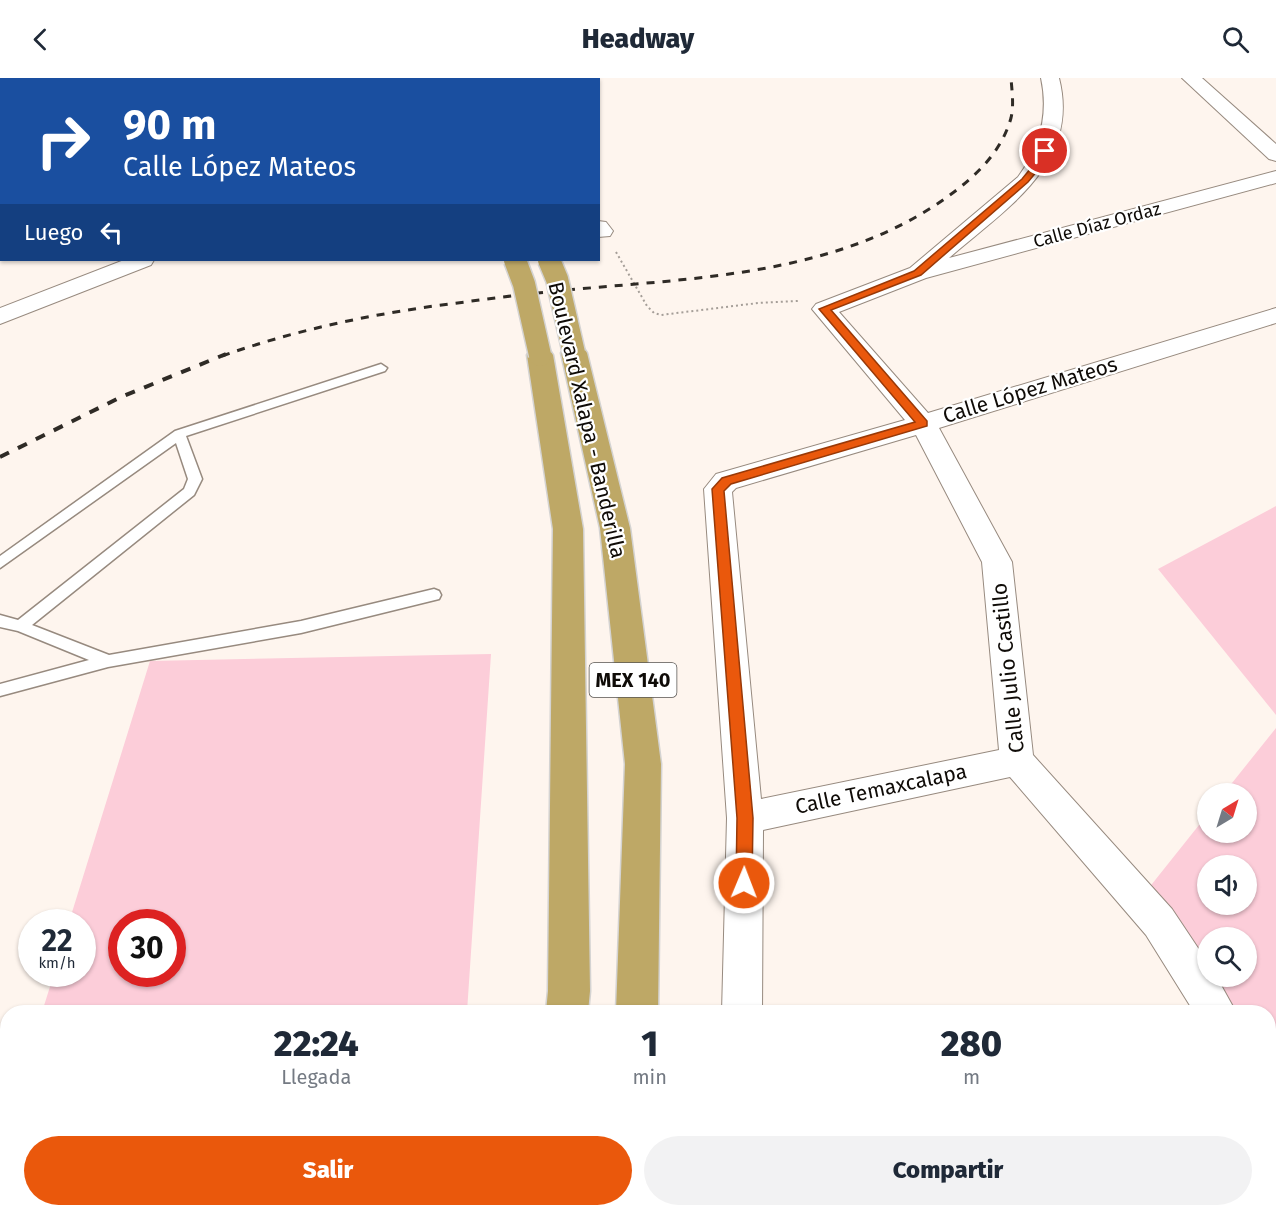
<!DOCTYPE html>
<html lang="es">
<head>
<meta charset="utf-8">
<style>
	:root { --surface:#fff; --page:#f2f2f3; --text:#1f2937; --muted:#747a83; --accent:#ea580c }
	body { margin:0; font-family:"Fira Sans",sans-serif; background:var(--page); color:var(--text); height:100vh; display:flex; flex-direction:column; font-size:22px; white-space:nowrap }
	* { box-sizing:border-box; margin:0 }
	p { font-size:20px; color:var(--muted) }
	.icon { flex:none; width:33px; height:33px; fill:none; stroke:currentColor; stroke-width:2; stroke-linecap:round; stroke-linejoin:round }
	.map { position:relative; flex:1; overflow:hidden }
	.sheet { position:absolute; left:0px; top:927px; width:1276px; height:212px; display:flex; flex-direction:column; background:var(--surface); border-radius:24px 24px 0 0; box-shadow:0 2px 4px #0004 }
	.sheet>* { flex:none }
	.top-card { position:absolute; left:0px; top:0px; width:600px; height:183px; box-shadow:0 2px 4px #0004; background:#1a4fa0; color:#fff; overflow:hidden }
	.needle { width:39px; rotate:38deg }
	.tools { position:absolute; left:1197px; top:705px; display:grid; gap:12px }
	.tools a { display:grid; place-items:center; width:60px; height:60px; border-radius:50%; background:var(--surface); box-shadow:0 2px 4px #0004; font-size:30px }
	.speed { position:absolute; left:18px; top:831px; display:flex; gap:12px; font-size:30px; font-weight:700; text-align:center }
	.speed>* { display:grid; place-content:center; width:78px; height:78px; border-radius:50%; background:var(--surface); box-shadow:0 2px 4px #0004; line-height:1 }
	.speed small { font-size:15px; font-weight:400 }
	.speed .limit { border:9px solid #d22; background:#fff; color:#111 }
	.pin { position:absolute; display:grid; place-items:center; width:51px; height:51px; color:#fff; margin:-26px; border:3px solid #fff; border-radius:50%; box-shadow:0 2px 6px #0007 }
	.me { position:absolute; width:66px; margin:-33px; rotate:1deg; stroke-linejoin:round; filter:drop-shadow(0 0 4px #0008) }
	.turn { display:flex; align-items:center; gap:21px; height:126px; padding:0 24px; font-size:27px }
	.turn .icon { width:78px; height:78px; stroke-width:2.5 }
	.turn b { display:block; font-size:42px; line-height:51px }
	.then { display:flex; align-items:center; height:57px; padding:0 24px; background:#0003; gap:12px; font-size:22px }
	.eta { display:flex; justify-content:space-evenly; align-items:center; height:102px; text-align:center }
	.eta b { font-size:36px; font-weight:800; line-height:42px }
	.button { display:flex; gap:12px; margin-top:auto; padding:12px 24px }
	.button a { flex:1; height:69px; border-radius:36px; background:var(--accent); color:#fff; font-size:24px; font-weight:800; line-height:69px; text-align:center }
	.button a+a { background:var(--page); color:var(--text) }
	header { display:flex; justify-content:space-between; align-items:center; height:78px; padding:0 24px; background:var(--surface); font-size:27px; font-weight:800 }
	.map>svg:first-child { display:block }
	.green { fill:#fccdd9; fill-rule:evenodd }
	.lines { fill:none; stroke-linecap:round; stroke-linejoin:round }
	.service-casing { stroke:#978a7f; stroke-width:3 }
	.minor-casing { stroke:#978a7f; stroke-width:2 }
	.trunk-casing { stroke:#d4d3d2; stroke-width:3 }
	.path { stroke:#a59e98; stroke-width:2; stroke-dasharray:2 3; stroke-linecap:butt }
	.service { fill:#fff; fill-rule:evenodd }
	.minor { fill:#fff; fill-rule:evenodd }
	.trunk { fill:#bea866; fill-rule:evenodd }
	.rail-far1 { stroke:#2f2b26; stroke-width:3; stroke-dasharray:8 8; stroke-linecap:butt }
	.rail { stroke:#2f2b26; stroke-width:4; stroke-dasharray:10 10; stroke-linecap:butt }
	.trunk-bridge-casing { stroke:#d4d3d2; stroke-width:25; stroke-linecap:butt }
	.trunk-bridge { stroke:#bea866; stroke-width:22 }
	.route { fill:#ea580c; stroke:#983908; stroke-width:1.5 }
	.labels { text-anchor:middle; stroke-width:4.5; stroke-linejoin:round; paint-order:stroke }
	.far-street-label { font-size:18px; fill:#0f0b07; stroke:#fff }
	.shield { fill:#fff; stroke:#575451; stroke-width:1.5 }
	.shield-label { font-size:20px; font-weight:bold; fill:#0f0b07 }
	.street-label { font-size:21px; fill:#0f0b07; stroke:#fff }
</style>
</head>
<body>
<header><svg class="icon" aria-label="back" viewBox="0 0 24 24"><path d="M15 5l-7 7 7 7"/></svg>Headway<svg class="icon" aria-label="search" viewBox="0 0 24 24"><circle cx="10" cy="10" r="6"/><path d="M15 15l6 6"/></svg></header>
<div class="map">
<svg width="1276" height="1138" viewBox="0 0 1276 1138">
	<rect width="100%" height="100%" fill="#fef5ee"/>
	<!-- green -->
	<g class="green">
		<polygon points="1276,428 1276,637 1158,491"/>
		<path d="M491 576 467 934H42L54 896H82V844H69L150 583ZM122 844H172V896H122Z"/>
		<path d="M1276 650V997L1269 987V934H1233L1208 899 1246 898V860H1208L1207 897 1148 811 1207 737 1208 754H1246V716L1224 715ZM1208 788H1246V826H1208Z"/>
		<polygon points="7,1046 7,1120 0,1120 0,1071"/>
	</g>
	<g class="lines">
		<defs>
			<polygon id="service" points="381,286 387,290 385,293 186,358 202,401 194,417 32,547 109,577 301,543 434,511 439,513 441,517 439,521 301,555 108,589 0,618 0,606 89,582 18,553 0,549 0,537 18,542 184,411 188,401 176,365 0,490 0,478 175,353"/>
			<g id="minor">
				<polygon points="489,0 507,0 508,2 489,2"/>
				<path d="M1041 0H1059C1081 86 1005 131 949 180L1276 93V105L926 200 839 234 928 335 1276 230V245L939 350 1012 484 1033 677 1172 831 1208 885V898H1216L1236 934H1194L1146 857 1010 699 763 752 762 934H722L727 740 704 411 716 396 905 342 812 231 816 226 910 190 1018 99C1040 69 1049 37 1041 0ZM916 357 982 484 999 672 761 721 732 414 736 410Z"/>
				<polygon points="1182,0 1202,0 1276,66 1276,83 1269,81"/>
				<polygon points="598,143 606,144 613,153 610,158 598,159"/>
				<polygon points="124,182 154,182 151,187 0,246 0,230"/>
				<polygon points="1269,993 1276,996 1276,1045 1269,1042"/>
				<rect x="716" y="1131" width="44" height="7"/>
				<polygon points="962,1131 1007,1131 1004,1138 959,1138"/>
			</g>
			<g id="trunk">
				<polygon points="409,0 429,0 430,2 410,2"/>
				<polygon points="453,0 473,0 474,2 454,2"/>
				<polygon points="574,267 583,269 587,275 630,450 661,686 658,934 616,934 625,686 600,450 561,275 565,269"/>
				<polygon points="540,269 549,271 553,277 583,451 590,913 588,934 546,934 548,913 553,451 527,277 531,271"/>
				<polygon points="521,1131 567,1131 566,1138 520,1138"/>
				<polygon points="607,1131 653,1131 652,1138 606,1138"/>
			</g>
		</defs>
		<!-- service casing -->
		<use href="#service" class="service-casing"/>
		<!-- minor casing -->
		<use href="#minor" class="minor-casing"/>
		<!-- trunk casing -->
		<use href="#trunk" class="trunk-casing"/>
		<!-- path -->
		<polyline class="path" points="616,174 647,228 654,235 661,237 758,225 798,223"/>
		<!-- service -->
		<use href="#service" class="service"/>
		<!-- minor -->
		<use href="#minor" class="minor"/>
		<!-- trunk -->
		<use href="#trunk" class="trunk"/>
		<!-- rail-far1 -->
		<path class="rail-far1" d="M222 278C301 250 382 234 465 224 514 217 564 212 613 208 731 198 856 188 954 114 979 95 1002 72 1011 40 1014 27 1012 14 1011 0"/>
		<!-- rail -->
		<polyline class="rail" points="0,379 121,319 226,276"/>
		<defs>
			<g id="trunk-bridge">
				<polyline points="515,182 524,206 540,277"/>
				<polyline points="549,182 557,201 574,275"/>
			</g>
		</defs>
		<!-- trunk-bridge casing -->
		<use href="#trunk-bridge" class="trunk-bridge-casing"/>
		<!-- trunk-bridge -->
		<use href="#trunk-bridge" class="trunk-bridge"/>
	</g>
	<!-- route -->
	<polygon class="route" points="1041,71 1049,73 1043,86 1028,104 921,197 831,232 927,343 927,348 731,406 724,413 753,740 752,805 749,810 744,812 738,810 736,805 737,740 712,411 722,400 915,344 819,231 914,193 1022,101 1035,85"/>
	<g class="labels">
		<!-- far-street labels -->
		<g class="far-street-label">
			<text transform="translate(1097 147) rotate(-15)" y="6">Calle Díaz Ordaz</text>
		</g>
		<!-- shield labels -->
		<rect class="shield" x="589.5" y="585" width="87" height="34" rx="4.5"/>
		<g class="shield-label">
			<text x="633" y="609">MEX 140</text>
		</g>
		<!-- street labels -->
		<g class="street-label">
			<text transform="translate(1030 312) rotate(-17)" y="7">Calle López Mateos</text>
			<text transform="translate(587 342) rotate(77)" y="7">Boulevard Xalapa - Banderilla</text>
			<text transform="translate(1008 590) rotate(-96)" y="7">Calle Julio Castillo</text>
			<text transform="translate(881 711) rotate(-12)" y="7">Calle Temaxcalapa</text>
		</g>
	</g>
</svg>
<div class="tools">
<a><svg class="needle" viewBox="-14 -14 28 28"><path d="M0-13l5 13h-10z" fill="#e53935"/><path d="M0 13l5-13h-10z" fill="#747a83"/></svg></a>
<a><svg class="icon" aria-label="sound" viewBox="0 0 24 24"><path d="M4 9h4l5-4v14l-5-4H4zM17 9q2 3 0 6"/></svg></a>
<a><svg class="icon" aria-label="search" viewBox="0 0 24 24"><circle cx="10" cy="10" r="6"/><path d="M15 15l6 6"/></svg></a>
</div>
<div class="speed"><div>22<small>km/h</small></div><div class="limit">30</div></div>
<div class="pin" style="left:1045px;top:73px;background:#d93025"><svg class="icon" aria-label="arrive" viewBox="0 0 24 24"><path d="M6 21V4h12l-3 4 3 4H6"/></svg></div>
<svg class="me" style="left:744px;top:805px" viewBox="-20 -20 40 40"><circle r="17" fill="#ea580c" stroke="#fff" stroke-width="3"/><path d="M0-11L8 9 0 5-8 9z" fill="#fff"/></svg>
<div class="top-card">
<div class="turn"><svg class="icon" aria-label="right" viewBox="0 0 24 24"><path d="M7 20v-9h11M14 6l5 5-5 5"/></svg><div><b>90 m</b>Calle López Mateos</div></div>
<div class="then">Luego<svg class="icon" aria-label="left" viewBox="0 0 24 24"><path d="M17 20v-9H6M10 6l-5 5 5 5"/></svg></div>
</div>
<section class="sheet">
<div class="eta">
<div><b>22:24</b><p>Llegada</p></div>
<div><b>1</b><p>min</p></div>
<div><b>280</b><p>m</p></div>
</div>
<div class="button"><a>Salir</a><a>Compartir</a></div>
</section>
</div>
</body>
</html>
